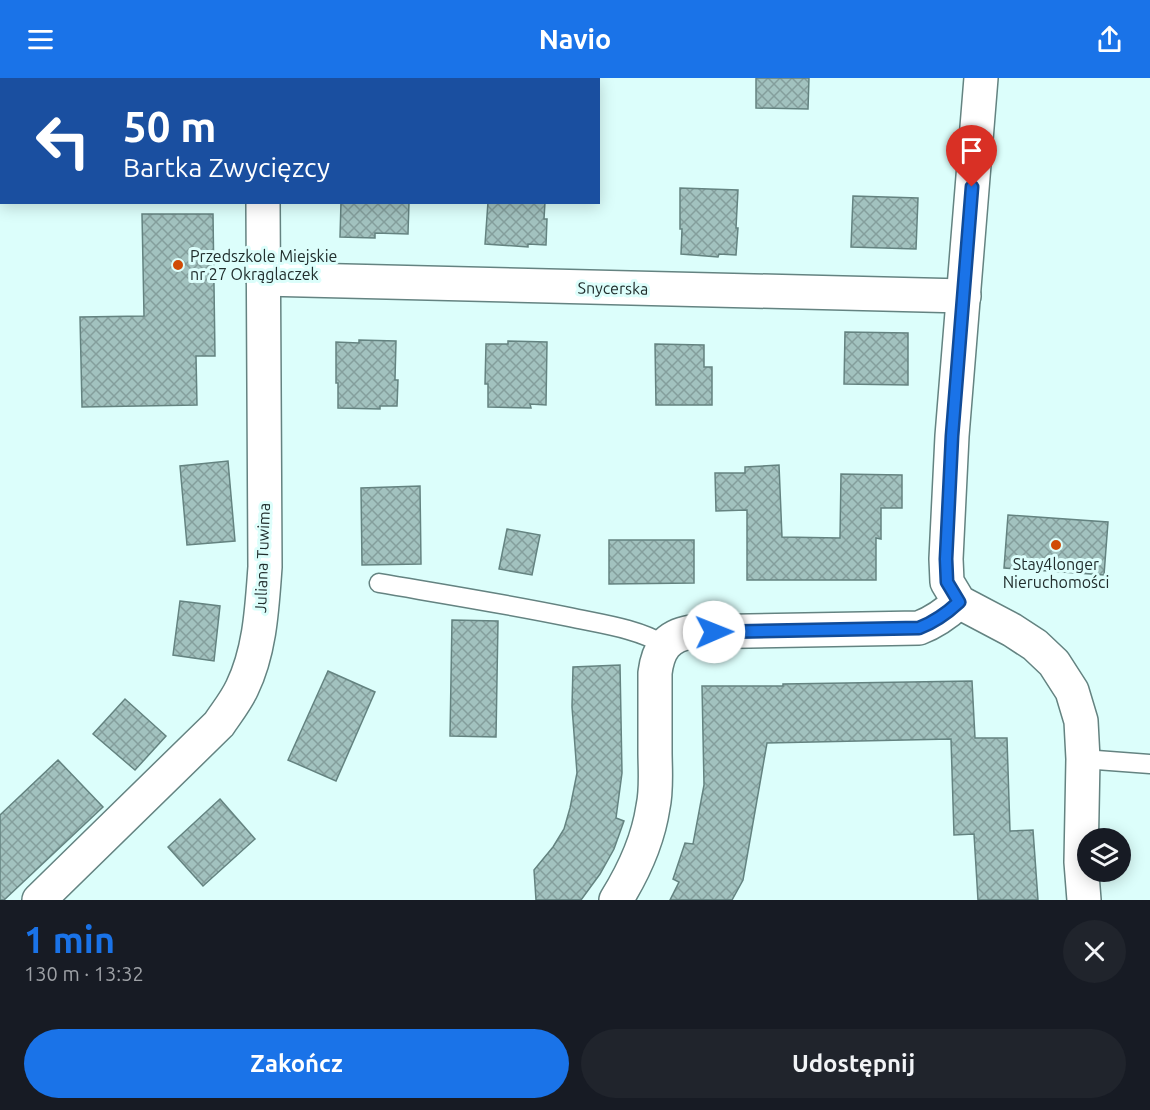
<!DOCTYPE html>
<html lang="pl">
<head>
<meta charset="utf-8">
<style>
	:root { --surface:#171b24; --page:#20242c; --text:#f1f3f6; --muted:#9ea1a6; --accent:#1a73e8 }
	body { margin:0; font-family:Ubuntu,sans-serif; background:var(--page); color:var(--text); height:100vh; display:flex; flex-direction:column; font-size:22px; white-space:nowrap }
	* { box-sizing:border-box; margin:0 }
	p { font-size:20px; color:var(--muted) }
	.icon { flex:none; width:33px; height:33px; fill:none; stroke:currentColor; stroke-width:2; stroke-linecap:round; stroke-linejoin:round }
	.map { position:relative; height:822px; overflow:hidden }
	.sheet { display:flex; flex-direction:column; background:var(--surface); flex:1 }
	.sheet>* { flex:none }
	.hud { position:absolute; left:0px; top:0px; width:600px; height:126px; box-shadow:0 3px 15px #0003; background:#1a4fa0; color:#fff; overflow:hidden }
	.controls { position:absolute; left:1077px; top:750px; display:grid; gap:12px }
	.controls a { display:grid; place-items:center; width:54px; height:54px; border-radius:50%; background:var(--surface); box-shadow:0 3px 15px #0003; font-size:30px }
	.pin { position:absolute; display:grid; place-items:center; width:51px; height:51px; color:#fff; margin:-62px -26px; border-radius:50% 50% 50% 0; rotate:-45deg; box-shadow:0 0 6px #0007 }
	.pin .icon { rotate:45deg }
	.me { position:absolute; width:66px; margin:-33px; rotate:89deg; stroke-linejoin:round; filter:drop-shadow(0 0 4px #0008) }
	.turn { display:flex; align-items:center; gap:21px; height:126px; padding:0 24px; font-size:27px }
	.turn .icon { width:78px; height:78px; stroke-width:2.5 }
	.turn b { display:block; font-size:42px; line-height:51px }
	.round { display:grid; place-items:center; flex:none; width:63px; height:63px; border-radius:32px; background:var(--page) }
	.head { display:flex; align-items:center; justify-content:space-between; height:102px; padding:0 24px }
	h1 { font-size:36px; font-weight:700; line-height:45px; color:var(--accent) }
	.action { display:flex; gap:12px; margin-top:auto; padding:12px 24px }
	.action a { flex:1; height:69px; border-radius:36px; background:var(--accent); color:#fff; font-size:24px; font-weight:700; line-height:69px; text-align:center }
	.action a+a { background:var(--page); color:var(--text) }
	header { display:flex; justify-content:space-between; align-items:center; height:78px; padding:0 24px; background:var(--accent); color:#fff; font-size:27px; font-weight:700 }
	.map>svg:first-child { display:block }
	.building { fill:url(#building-cross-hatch); stroke:#648380; stroke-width:1.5 }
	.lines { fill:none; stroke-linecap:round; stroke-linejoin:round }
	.lane-casing { stroke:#648381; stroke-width:21 }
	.street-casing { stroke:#648381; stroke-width:36 }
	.lane { stroke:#fff; stroke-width:18 }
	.street { stroke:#fff; stroke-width:33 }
	.route-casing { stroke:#114b97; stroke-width:15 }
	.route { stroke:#1a73e8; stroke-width:10 }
	.poi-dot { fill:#d04b06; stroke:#dcfefb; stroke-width:2 }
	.labels { text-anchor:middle; stroke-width:6; stroke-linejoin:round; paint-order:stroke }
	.poi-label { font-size:16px; fill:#212e2d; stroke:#dcfefb; text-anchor:start }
	.street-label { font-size:16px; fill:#212e2d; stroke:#dcfefb }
</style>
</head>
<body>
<header><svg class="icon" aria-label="menu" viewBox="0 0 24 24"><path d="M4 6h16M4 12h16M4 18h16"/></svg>Navio<svg class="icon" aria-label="share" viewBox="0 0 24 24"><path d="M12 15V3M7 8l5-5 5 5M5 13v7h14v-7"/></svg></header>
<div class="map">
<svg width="1150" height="822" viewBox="0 0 1150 822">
	<defs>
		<pattern id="building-cross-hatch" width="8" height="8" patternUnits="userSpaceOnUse" patternTransform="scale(1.5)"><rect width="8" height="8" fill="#a2c2bf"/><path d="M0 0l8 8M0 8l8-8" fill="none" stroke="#849e9c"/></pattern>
	</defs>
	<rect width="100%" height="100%" fill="#dcfefb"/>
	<!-- building -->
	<g class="building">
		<polygon points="756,0 809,0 808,31 756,30"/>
		<polygon points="680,110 738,112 736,150 738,150 736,177 719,176 718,179 681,176 682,151 680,151"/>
		<polygon points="853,118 918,120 916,171 851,169"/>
		<polygon points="341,124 409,124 408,156 375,155 375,160 340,159"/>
		<polygon points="488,124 545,124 544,141 547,141 546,167 528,166 528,169 485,166"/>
		<polygon points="142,136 213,136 215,278 196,278 197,327 82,329 80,239 144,238"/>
		<polygon points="845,254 908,255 908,307 844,306"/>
		<polygon points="359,262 396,263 395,302 398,302 397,328 380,328 380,331 338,330 338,305 336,305 336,264 359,265"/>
		<polygon points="508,263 547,264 546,327 530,326 531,330 488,329 488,306 485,306 486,266 508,266"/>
		<polygon points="655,266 704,267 704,289 712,289 712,327 656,327"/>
		<polygon points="228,383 235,463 187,467 180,388"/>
		<polygon points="779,387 782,459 840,460 841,396 902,397 902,430 881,430 881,461 876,460 876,502 747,502 747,432 716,433 715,395 745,395 745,389"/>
		<polygon points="420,408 421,486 362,487 361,410"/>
		<polygon points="1008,437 1108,444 1104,497 1004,490"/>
		<polygon points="507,451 540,457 532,497 499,491"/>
		<polygon points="609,462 694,462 694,505 609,506"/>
		<polygon points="180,523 220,528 214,583 173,577"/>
		<polygon points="452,542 498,543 496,659 450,658"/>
		<polygon points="620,587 622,695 616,740 624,743 614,771 600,796 581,822 536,822 534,792 553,769 564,751 570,730 577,695 572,629 573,589"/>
		<polygon points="328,593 375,614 336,703 288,682"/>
		<polygon points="972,603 975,660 1007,660 1010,753 1033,752 1038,822 978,822 974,756 954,757 951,661 767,665 743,802 732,822 670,822 679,804 673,801 685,765 693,766 704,707 702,608 783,608 783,606"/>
		<polygon points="125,621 166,658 135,692 93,656"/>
		<polygon points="58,682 103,729 4,822 0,822 0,737"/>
		<polygon points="220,721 255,761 203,808 168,769"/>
	</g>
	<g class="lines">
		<defs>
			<g id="lane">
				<path d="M379 505C443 516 506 526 569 539 601 546 636 550 665 567"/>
				<polyline points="1083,681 1150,686"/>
			</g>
			<g id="street">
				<polyline points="981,0 952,358 946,481 947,504 959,524 1012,552 1035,567 1054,585 1072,613 1081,643 1083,681 1081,784 1084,822"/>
				<polyline points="265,2 265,0"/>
				<polyline points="263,201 964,218"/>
				<path d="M39 822 219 646C227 634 236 623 242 610 260 573 262 530 265 489L263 124"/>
				<path d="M616 822C634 793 648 763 653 729 657 711 655 692 655 673 655 647 655 621 655 595 658 571 667 558 691 554L919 550C935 544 946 536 959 524"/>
			</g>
		</defs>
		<!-- lane casing -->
		<use href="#lane" class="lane-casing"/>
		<!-- street casing -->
		<use href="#street" class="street-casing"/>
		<!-- lane -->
		<use href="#lane" class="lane"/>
		<!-- street -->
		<use href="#street" class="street"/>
	</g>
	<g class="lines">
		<defs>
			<path id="route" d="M714 554 919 550C935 544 946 536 959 524L947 504 946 481 952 358 972 109"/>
		</defs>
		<!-- route casing -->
		<use href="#route" class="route-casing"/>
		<!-- route -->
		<use href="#route" class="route"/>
	</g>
	<!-- markers -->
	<g class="poi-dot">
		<circle cx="178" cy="187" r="6"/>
		<circle cx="1056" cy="467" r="6"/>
	</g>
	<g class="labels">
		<!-- poi labels -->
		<g class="poi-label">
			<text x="190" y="184">Przedszkole Miejskie<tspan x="190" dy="18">nr 27 Okrąglaczek</tspan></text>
			<text x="1056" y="492" text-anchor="middle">Stay4longer<tspan x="1056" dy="18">Nieruchomości</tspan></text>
		</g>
		<!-- street labels -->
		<g class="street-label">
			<text transform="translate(613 210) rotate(1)" y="6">Snycerska</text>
			<text transform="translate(262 480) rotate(-88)" y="6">Juliana Tuwima</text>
		</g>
	</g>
</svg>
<div class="controls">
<a><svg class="icon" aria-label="layers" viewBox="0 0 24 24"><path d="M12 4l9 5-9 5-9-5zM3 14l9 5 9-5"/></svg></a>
</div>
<div class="pin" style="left:972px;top:109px;background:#d93025"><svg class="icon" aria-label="arrive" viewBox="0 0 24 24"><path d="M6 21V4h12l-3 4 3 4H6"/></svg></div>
<svg class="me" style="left:714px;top:554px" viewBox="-20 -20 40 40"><circle r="19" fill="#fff"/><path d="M0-13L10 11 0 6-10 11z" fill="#1a73e8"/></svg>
<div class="hud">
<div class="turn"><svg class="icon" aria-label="left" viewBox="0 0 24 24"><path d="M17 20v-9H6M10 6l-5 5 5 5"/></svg><div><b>50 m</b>Bartka Zwycięzcy</div></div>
</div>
</div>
<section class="sheet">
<div class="head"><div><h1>1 min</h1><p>130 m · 13:32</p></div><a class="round"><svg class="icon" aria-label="close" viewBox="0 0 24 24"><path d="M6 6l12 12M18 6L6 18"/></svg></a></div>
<div class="action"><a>Zakończ</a><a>Udostępnij</a></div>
</section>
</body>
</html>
